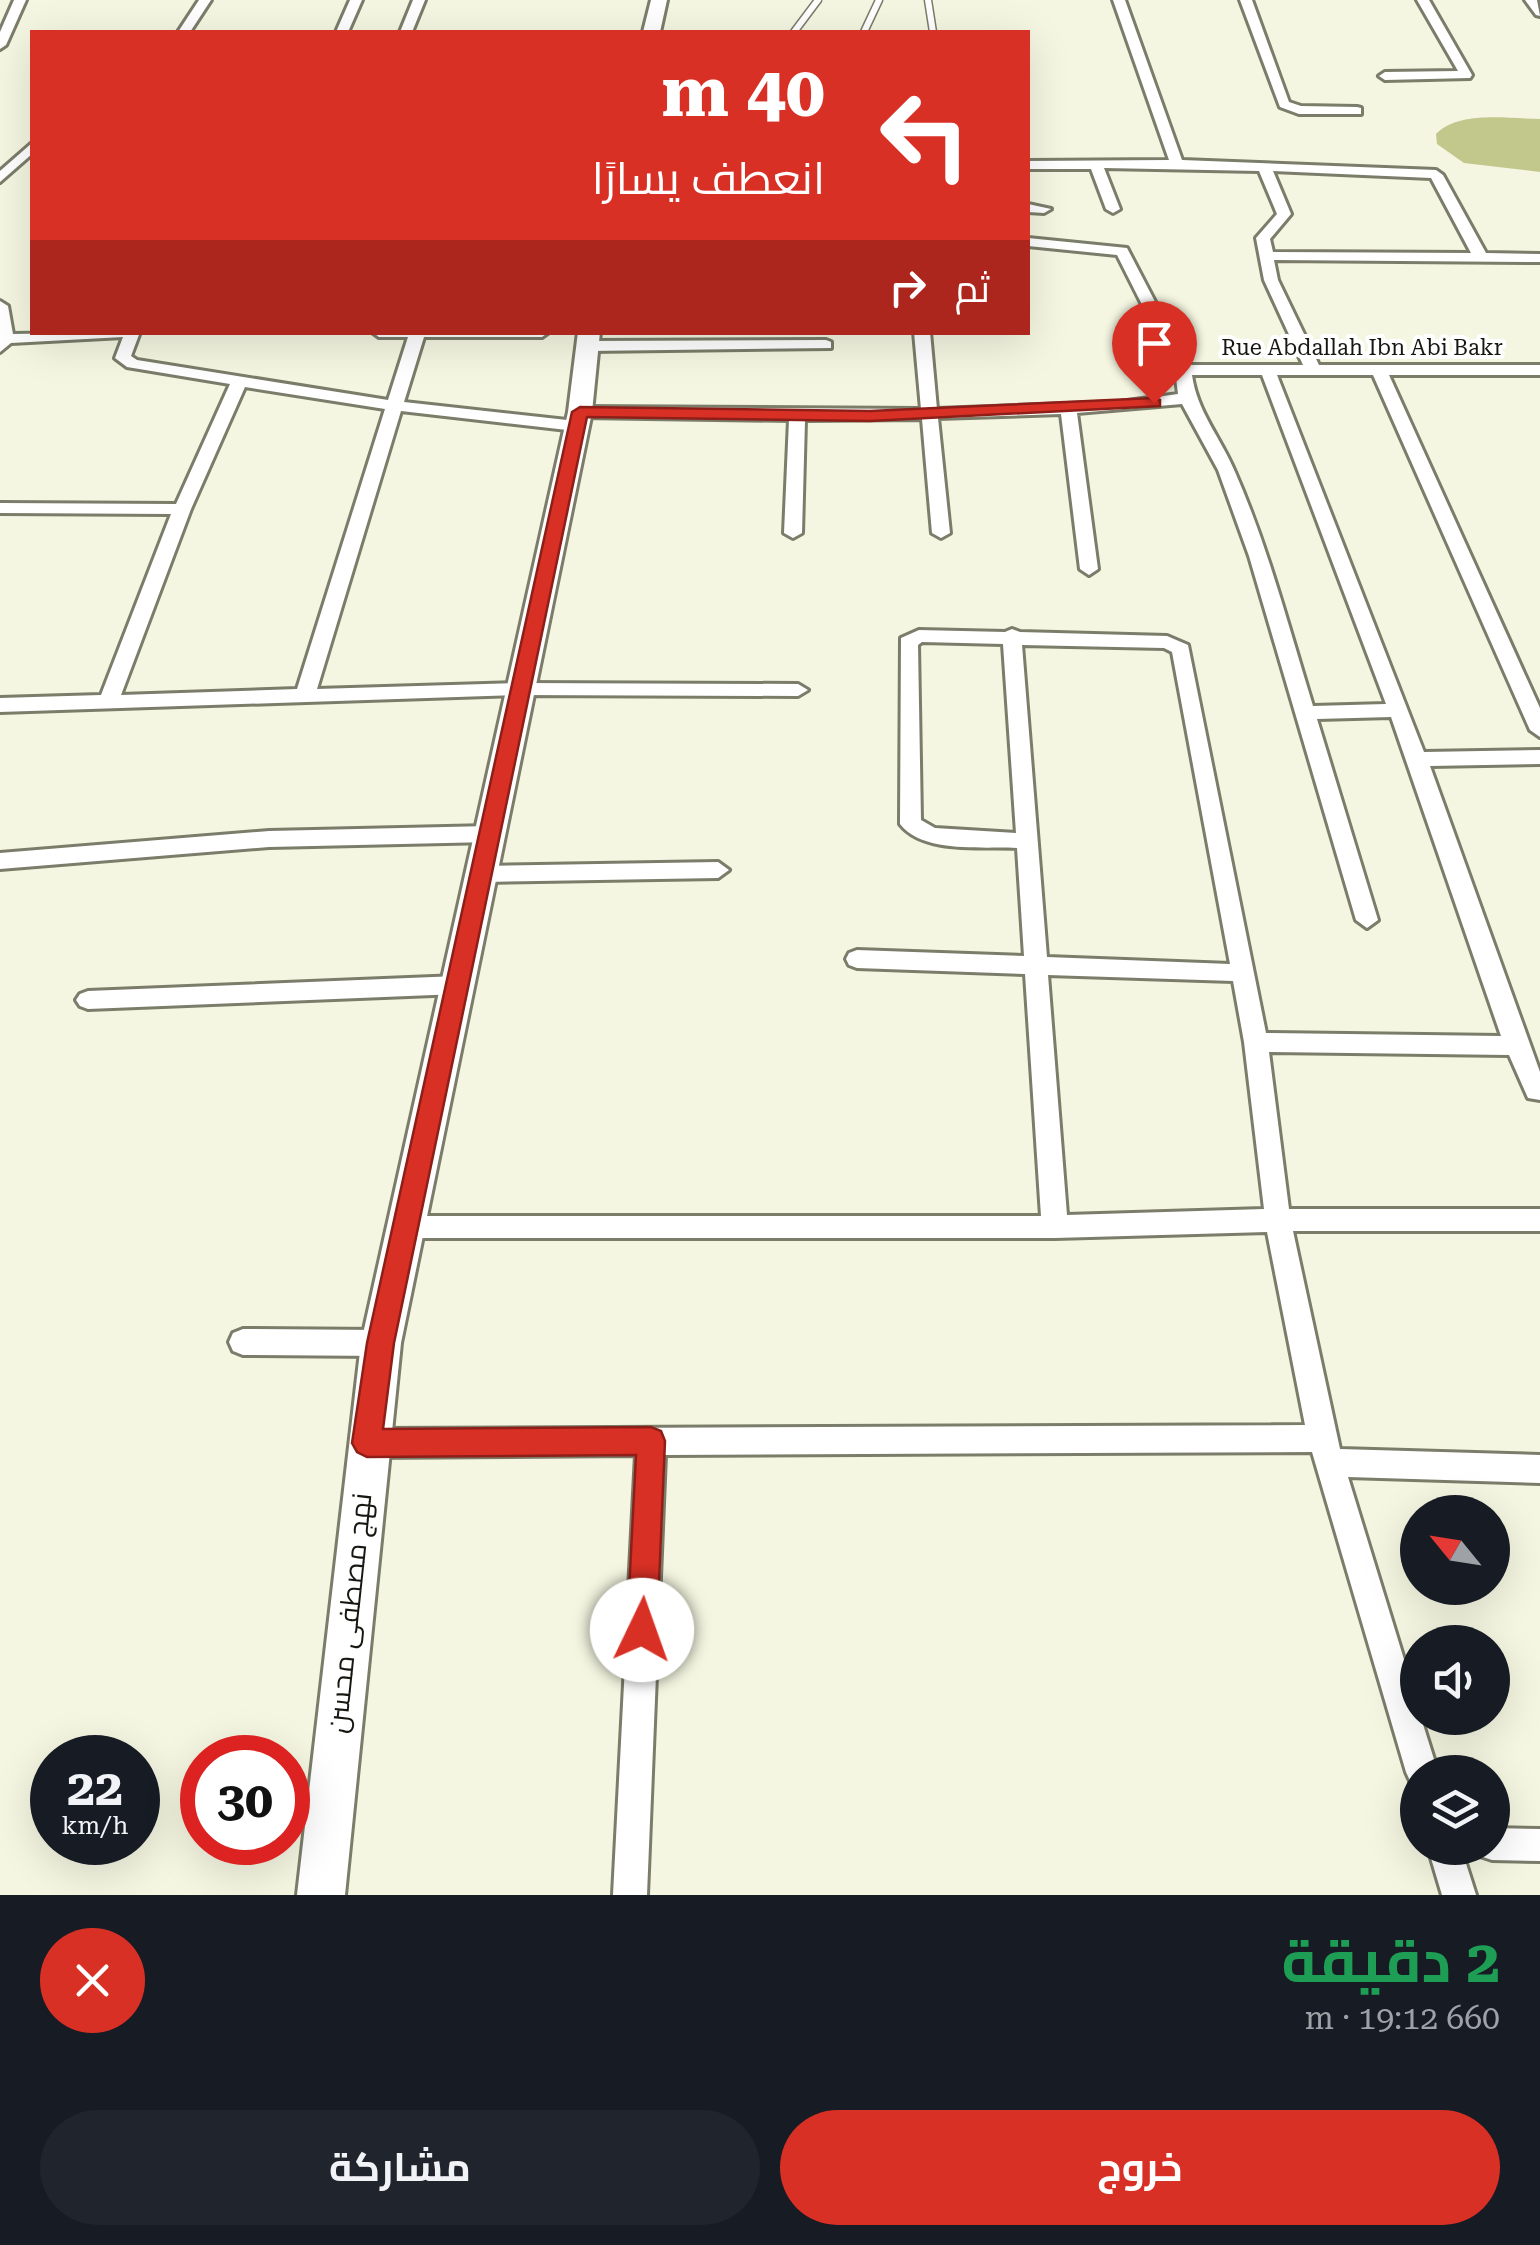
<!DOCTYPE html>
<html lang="ar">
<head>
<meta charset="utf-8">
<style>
	:root { --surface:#171b24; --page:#20242c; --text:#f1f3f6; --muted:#9ea1a6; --accent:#d93025 }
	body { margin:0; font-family:"Roboto Serif",Cairo,serif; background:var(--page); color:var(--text); direction:rtl; height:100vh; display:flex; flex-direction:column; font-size:38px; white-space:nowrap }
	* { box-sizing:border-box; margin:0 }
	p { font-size:32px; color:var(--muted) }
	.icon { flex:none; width:55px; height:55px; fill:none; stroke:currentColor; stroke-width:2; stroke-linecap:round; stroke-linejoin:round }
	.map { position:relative; height:1895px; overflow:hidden; direction:ltr }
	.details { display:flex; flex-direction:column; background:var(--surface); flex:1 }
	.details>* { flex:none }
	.top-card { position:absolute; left:30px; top:30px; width:1000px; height:305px; border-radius:0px; box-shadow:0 10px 40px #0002; direction:rtl; background:#d93025; color:#fff; overflow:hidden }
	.needle { width:65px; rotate:300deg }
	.controls { position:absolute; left:1400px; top:1495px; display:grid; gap:20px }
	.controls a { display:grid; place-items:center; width:110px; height:110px; border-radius:50%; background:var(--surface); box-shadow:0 10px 40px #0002; font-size:50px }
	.speed { position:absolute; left:30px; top:1735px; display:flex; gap:20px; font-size:50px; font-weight:700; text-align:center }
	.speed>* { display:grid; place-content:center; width:130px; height:130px; border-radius:50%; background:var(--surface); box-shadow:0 10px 40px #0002; line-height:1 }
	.speed small { font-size:25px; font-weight:400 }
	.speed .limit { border:15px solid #d22; background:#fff; color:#111 }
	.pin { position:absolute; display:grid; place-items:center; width:85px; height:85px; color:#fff; margin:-102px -42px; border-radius:50% 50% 50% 0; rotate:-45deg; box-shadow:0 0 10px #0007 }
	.pin .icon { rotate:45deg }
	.me { position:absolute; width:110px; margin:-55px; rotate:3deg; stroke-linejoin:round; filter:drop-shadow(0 0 8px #0008) }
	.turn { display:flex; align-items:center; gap:35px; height:210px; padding:0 40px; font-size:45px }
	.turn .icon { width:130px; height:130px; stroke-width:2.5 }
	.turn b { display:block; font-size:70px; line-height:85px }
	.then { display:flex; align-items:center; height:95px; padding:0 40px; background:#0003; gap:20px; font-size:38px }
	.round { display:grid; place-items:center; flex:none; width:105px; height:105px; border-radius:52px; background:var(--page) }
	.overview { display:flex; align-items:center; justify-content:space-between; height:170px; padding:0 40px }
	h1 { font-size:60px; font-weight:700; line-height:75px; color:#1e9e55 }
	.button { display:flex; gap:20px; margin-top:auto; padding:20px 40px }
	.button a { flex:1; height:115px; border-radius:60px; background:var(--accent); color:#fff; font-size:40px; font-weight:700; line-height:115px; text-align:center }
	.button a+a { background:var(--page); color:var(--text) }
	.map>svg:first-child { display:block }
	.green { fill:#c2c78c }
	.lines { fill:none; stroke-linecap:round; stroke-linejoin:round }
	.service-casing { stroke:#7b7d6a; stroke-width:9 }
	.minor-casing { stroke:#7b7d6a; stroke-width:6 }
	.secondary-casing { stroke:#7b7d6a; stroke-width:6 }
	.service { stroke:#fff; stroke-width:6 }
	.minor { fill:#fff; fill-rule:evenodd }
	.secondary { fill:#fff; fill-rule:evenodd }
	.route { fill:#d93025; stroke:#8d1f18; stroke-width:2.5 }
	.labels { text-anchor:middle; stroke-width:8; stroke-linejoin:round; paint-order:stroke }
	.far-street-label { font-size:22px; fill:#161710; stroke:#fff }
	.street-label { font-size:28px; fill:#161710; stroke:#fff }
</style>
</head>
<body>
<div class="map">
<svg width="1540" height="1895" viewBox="0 0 1540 1895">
	<rect width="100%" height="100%" fill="#f4f6e1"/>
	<!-- green -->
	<path class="green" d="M1540 119V172L1464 163 1437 144 1436 134C1460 110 1509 119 1540 119Z"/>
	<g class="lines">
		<defs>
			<g id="service">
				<polyline points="928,0 933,32"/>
				<polyline points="794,32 818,0"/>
				<polyline points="864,32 879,0"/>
			</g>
			<g id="minor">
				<polygon points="14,0 26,0 6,45 0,49 0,32"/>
				<polygon points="199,0 211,0 190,32 178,32"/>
				<polygon points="350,0 362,0 348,32 336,32"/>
				<polygon points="413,0 425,0 412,32 400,32"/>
				<path d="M1113 0H1125L1182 160 1436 170 1443 175 1486 253 1540 254V262L1274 260 1278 280 1319 365H1540V375H1389L1540 708V737L1530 730 1373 375H1277L1424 752 1540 750V764L1430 766 1540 1072V1100L1528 1098 1509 1055 1269 1052 1289 1209H1540V1231H1293L1340 1449 1540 1455V1483L1348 1477 1418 1705V1718H1421L1438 1772H1418V1786L1411 1783 1406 1772 1312 1452 665 1455 647 1895H613L636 1455 367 1457 357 1453 353 1443 357 1433 367 1429 1305 1425 1267 1232 1055 1238H406L397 1235 393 1227 397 1219 406 1216H1041L1025 974 857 968 849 965 846 959 849 953 857 950 1024 956 1017 848C983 846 923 854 900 824L901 638 919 630 1005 632 1012 629 1020 632 1167 636 1188 645 1266 1033 1501 1036 1391 717 1317 719 1378 920 1367 928 1356 920 1249 556 1218 470 1182 404 1077 413 1098 569 1089 575 1080 569 1061 414 938 418 950 533 941 538 932 533 922 419 805 420 802 533 793 538 784 533 789 420 580 417 572 412 580 407 921 409 914 332H930L937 409 1120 402 1178 394 1175 370 1117 255 1028 246V238L1127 248 1188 365H1303L1264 280 1256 238 1277 214 1259 171 1104 168 1120 209 1113 213 1106 209 1091 169H1028V161L1169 160ZM1273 171 1431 178 1471 253 1273 252 1270 239 1291 214ZM1192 375H1262L1386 704 1313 706C1289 628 1268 547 1235 472 1221 438 1197 412 1192 375ZM922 642 1003 644 1016 833 935 828 921 820 918 645ZM1022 645 1164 648 1172 652 1230 964 1047 957ZM1048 975 1233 981 1244 1042 1264 1209 1067 1215Z"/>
				<polygon points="1240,0 1252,0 1289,102 1301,106 1357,107 1361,108 1361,114 1299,114 1280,107"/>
				<polygon points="1417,0 1429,0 1472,75 1470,78 1385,80 1379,76 1385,72 1458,71"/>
				<polygon points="1525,0 1537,0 1540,16 1536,15"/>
				<polygon points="32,143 32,154 0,182 0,171"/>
				<polygon points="1028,204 1051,209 1044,213 1028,212"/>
				<path d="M0 301 8 306 13 334 140 332 131 356 137 360 388 400 408 337H379L372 332H549L542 337H424L404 402 576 421 584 426 576 431 401 411 317 689 519 683 798 684 808 690 798 696 519 695 0 712V698L101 695 171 514 0 513V503L176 504 230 384 127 367 115 358 123 337 11 343 0 352ZM245 387 385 409 297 689 121 695 191 509Z"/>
				<polygon points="826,340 831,342 831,348 590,351 582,346 590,341"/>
				<polygon points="490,826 501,834 490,842 269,847 0,869 0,853 269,831"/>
				<polygon points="718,862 729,870 718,878 483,882 472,874 483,866"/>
				<polygon points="458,976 466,979 469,985 466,991 458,994 88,1009 80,1006 76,1000 80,994 88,991"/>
				<polygon points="243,1329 381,1330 391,1334 395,1343 391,1352 381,1356 243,1355 233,1351 229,1342 233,1333"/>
				<polygon points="1492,1828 1540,1829 1540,1861 1492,1860 1480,1856 1477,1848 1492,1848"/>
				<polygon points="1428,1848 1461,1848 1476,1895 1442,1895"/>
			</g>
			<g id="secondary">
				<polygon points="651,0 667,0 660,32 643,32"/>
				<polygon points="578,332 600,332 592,412 401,1343 345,1895 297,1895 361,1343 568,412"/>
			</g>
		</defs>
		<!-- service casing -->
		<use href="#service" class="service-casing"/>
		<!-- minor casing -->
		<use href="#minor" class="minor-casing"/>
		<!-- secondary casing -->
		<use href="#secondary" class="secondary-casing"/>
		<!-- service -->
		<use href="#service" class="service"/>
		<!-- minor -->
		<use href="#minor" class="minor"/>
		<!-- secondary -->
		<use href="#secondary" class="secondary"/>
	</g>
	<!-- route -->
	<polygon class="route" points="1154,398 1160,400 1160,406 870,421 587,417 394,1343 383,1429 651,1427 661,1431 665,1441 657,1630 653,1641 642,1646 631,1641 627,1630 636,1455 367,1457 357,1452 352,1443 367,1343 572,412 580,407 870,411"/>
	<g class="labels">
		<!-- far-street labels -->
		<g class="far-street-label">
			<text x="1362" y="355">Rue Abdallah Ibn Abi Bakr</text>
		</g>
		<!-- street labels -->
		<g class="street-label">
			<text transform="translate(349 1613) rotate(-84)" y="10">نهج مصطفى محسن</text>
		</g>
	</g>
</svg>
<div class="controls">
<a><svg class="needle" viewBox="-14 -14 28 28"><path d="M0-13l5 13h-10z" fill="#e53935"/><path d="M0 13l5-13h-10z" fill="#9ea1a6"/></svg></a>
<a><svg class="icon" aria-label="sound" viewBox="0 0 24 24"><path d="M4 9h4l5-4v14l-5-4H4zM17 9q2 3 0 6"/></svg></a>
<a><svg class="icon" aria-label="layers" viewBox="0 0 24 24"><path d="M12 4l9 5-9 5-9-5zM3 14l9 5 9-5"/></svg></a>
</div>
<div class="speed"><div>22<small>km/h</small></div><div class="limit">30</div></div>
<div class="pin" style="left:1154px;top:403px;background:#d93025"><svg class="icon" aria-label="arrive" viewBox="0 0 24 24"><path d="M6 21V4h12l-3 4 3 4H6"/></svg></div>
<svg class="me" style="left:642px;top:1630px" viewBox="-20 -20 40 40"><circle r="19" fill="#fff"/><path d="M0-13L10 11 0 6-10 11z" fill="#d93025"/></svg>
<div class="top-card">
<div class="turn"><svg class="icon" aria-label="left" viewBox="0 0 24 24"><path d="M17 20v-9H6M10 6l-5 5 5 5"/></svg><div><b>40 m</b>انعطف يسارًا</div></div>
<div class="then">ثم<svg class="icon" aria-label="right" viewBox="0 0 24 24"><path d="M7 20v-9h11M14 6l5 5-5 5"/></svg></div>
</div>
</div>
<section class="details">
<div class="overview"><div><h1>2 دقيقة</h1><p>660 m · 19:12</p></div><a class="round" style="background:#d93025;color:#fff"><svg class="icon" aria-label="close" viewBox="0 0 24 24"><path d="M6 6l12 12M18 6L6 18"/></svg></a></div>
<div class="button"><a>خروج</a><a>مشاركة</a></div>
</section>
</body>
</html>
